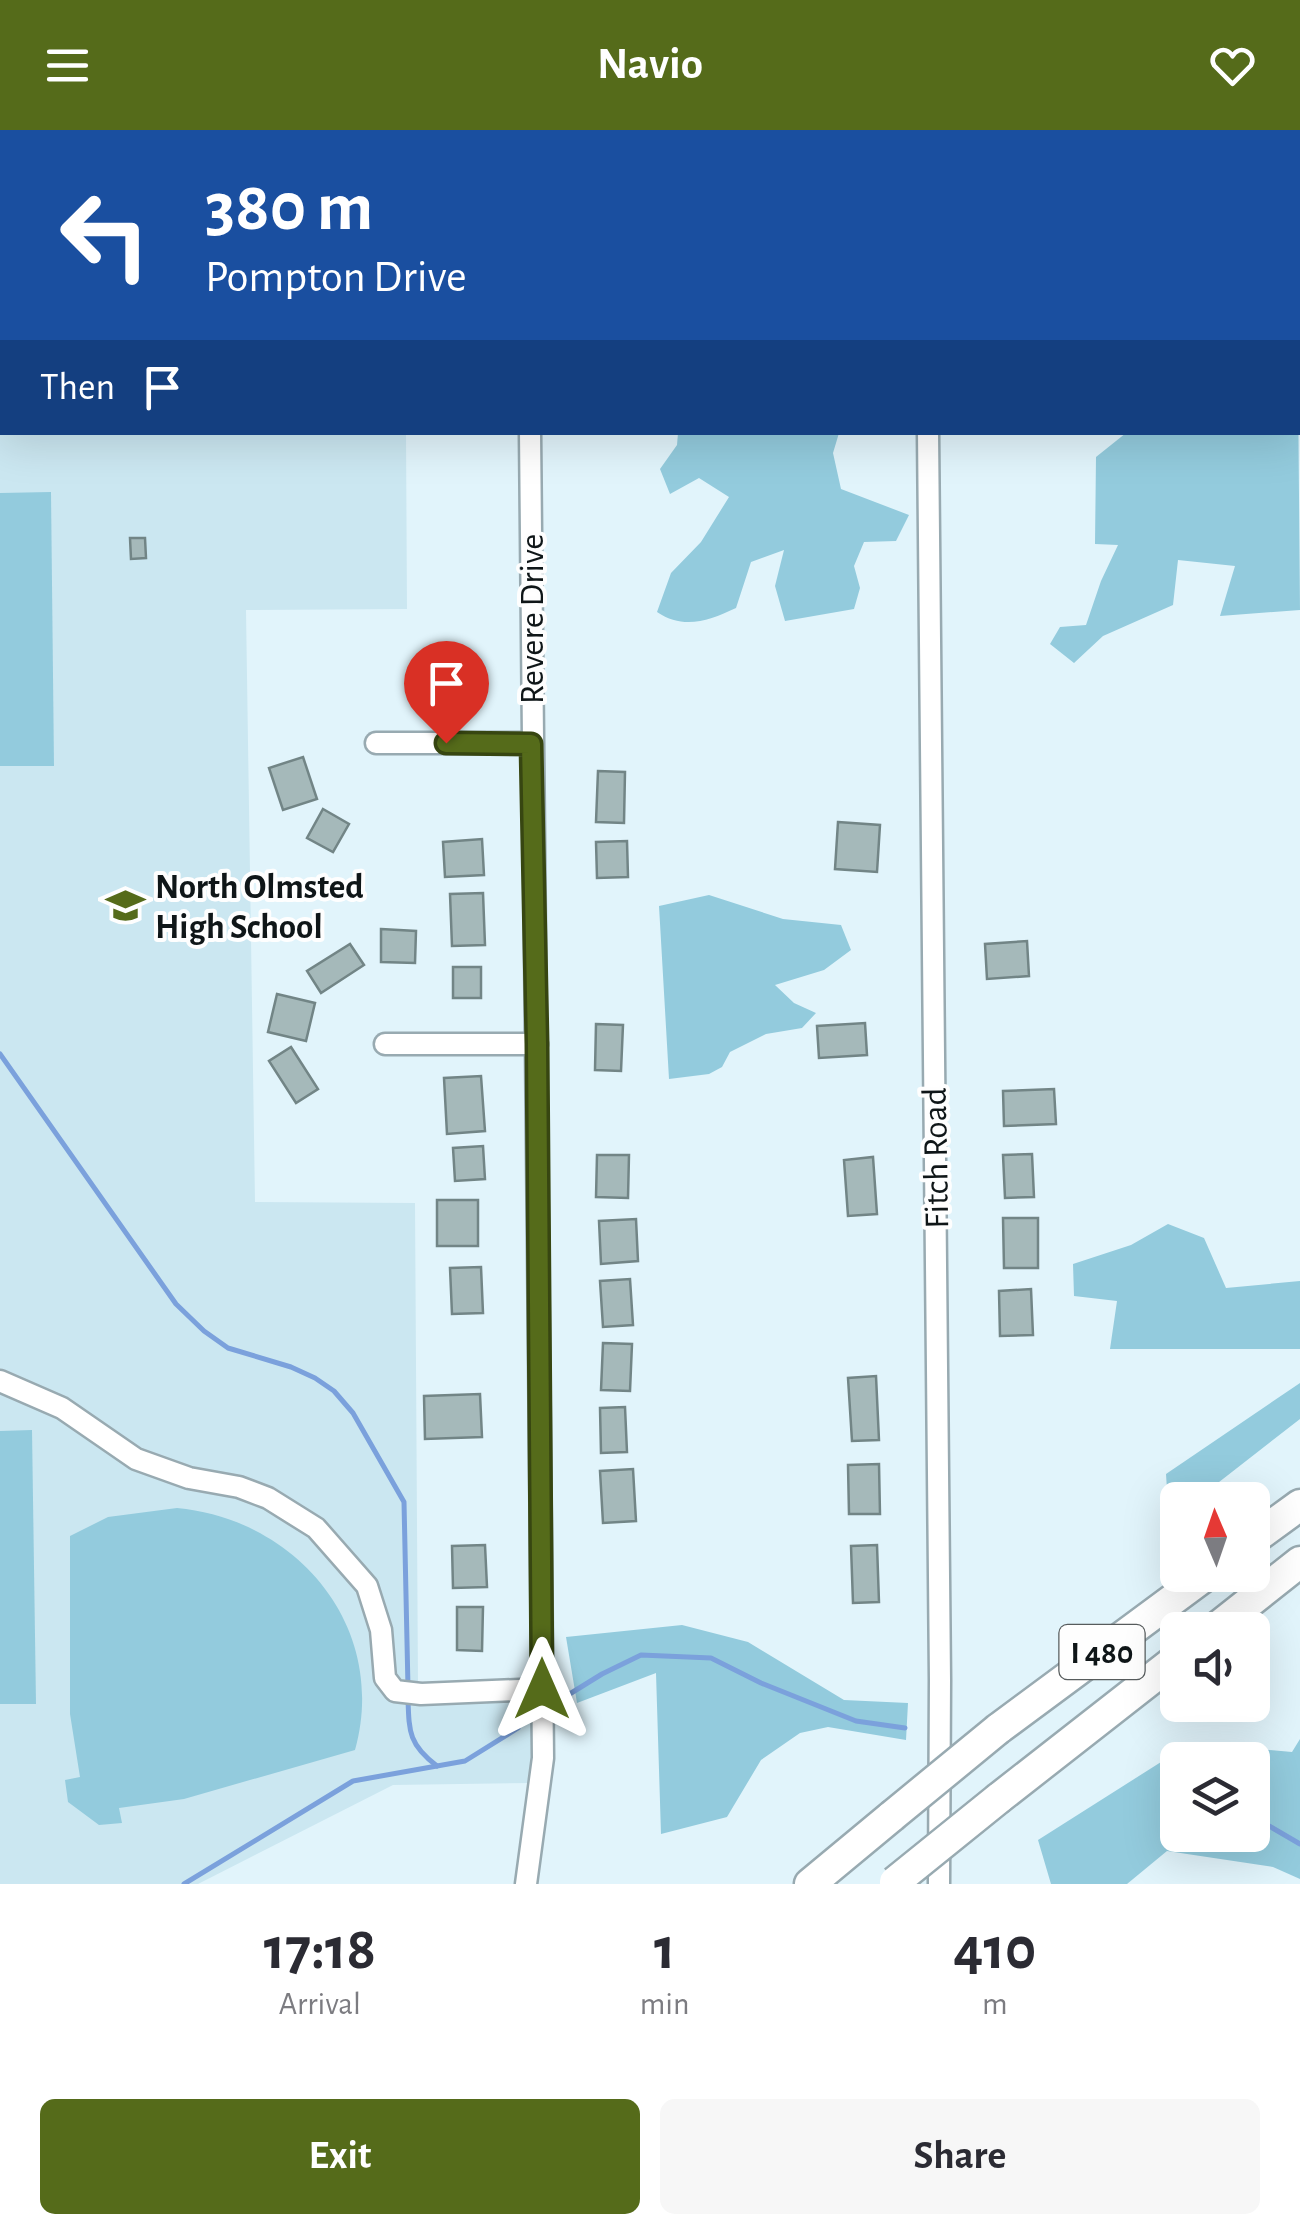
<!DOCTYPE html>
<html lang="en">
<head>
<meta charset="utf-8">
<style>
	:root { --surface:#fff; --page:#f7f7f7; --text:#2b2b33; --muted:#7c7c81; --accent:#556b1a }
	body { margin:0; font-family:"Alegreya Sans",sans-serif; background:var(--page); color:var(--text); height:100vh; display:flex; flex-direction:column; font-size:38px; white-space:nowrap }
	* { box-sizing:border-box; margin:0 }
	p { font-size:32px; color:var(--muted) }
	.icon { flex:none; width:55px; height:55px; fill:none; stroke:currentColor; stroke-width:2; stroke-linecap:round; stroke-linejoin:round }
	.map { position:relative; height:1754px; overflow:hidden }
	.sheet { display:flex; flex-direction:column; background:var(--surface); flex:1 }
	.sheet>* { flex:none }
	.hud { position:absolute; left:0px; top:0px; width:1300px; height:305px; box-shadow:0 10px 40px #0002; background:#1a4fa0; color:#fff; overflow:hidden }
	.needle { width:65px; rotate:358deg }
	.buttons { position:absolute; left:1160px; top:1352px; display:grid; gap:20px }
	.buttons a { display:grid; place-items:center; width:110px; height:110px; border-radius:15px; background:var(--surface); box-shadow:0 10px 40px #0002; font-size:50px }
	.pin { position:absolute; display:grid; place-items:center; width:85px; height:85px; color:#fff; margin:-102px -42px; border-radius:50% 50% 50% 0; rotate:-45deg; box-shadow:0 0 10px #0007 }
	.pin .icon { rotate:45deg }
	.me { position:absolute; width:110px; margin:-55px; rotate:0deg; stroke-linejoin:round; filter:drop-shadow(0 0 8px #0008) }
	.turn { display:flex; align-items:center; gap:35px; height:210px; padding:0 40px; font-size:45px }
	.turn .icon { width:130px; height:130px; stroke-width:2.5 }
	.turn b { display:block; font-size:70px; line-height:85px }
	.then { display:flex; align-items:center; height:95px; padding:0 40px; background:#0003; gap:20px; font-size:38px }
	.eta { display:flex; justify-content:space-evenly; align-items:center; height:170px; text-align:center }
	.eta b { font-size:60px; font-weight:700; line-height:70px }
	.cta { display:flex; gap:20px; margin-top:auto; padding:20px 40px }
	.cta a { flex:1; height:115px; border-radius:15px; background:var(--accent); color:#fff; font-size:40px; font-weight:700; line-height:115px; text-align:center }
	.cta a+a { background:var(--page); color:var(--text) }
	header { display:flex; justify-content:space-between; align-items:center; height:130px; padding:0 40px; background:var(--accent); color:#fff; font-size:45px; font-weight:700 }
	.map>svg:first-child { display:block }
	.built { fill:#cbe7f1 }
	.green { fill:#93cbdd; fill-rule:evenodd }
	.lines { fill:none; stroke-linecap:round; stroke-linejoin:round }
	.stream { stroke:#7ba1dc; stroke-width:5 }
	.building { fill:#a5b9ba; stroke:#728586; stroke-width:2.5 }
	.minor-casing { stroke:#98aab1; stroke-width:25 }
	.highway-casing { stroke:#98aab1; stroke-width:35 }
	.minor { stroke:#fff; stroke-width:20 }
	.highway { stroke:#fff; stroke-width:30 }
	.highway-bridge-casing { stroke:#98aab1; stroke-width:35; stroke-linecap:butt }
	.highway-bridge { stroke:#fff; stroke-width:30 }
	.route-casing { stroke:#374611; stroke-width:25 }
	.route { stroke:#556b1a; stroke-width:18 }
	.labels { text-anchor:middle; stroke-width:8; stroke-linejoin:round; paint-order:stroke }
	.shield { fill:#fefefe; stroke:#575c5d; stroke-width:2.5 }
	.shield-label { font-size:32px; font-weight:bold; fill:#0f1618 }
	.street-label { font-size:35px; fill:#0f1618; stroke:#fefefe }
	.poi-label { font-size:35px; font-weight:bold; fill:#0f1618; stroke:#fefefe; text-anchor:start }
</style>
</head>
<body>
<header><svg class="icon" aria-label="menu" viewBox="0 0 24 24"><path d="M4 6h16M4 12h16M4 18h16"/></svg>Navio<svg class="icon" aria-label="heart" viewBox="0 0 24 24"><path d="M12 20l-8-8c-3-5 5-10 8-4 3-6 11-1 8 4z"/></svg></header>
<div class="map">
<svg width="1300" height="1754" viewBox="0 0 1300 1754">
	<rect width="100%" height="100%" fill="#e1f4fb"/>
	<!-- built -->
	<polygon class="built" points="0,0 403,0 2,2 2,302 406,303 407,479 246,480 255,1072 415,1073 418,1555 511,1552 519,1550 533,1537 531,1653 393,1655 198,1754 0,1754"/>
	<!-- green -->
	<g class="green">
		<polygon points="1298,249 1300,480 1220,486 1235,436 1178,430 1173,475 1103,506 1074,533 1050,514 1060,497 1086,495 1101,451 1118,415 1095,414 1096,327 1126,303 1298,302"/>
		<path d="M678 303H839L833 323 841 359 909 385 896 411 864 412 854 436 860 458 854 479 785 491 775 456 784 420 751 432 736 478C708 491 684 500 657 482L671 443 701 412 729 367 699 348 670 364 660 339 677 315Z"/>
		<polygon points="51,362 54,636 0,636 0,363"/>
		<polygon points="709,765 783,789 841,795 851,820 824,840 775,855 794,873 816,883 802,898 766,904 730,922 722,937 709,944 669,949 659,776"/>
		<polygon points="1168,1094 1204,1108 1226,1158 1300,1151 1300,1219 1110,1219 1117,1171 1074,1166 1073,1134 1131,1115"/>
		<polygon points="1300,1253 1300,1289 1196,1370 1178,1370 1177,1385 1169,1391 1166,1344"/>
		<polygon points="32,1300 36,1574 0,1574 0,1301"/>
		<path d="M177 1378C297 1389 389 1497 355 1620L184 1669 119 1678 122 1693 99 1695 68 1672 65 1650 80 1647 70 1584V1406L108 1387Z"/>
		<polygon points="682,1495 748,1512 844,1570 908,1573 906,1610 828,1597 800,1603 761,1630 727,1687 661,1704 656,1543 577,1573 566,1507"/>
		<path d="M1300 1609V1749L1273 1737 1167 1721 1127 1754H1051L1038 1710 1191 1613 1292 1622ZM1178 1630H1252V1705H1178Z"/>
	</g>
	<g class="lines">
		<!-- stream -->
		<g class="stream">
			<polyline points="0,924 176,1174 204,1201 228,1218 291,1237 315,1248 334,1261 353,1283 404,1372 408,1558"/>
			<polyline points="568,1565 602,1544 641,1525 711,1528 761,1553 856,1591 905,1598"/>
			<path d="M408 1569C409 1602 409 1615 437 1636"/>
			<polyline points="1168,1636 1178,1642"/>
			<polyline points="1252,1686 1300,1714"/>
			<polyline points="184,1754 353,1651 465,1631 518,1598"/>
		</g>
	</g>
	<!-- building -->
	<g class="building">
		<polygon points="0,0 73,2 2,2 2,186"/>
		<rect x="73" y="0" width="211" height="2"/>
		<polygon points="130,408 145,408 146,428 131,429"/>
		<polygon points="303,627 317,669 283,680 269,638"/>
		<polygon points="598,641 625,642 624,693 596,692"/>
		<polygon points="323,679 349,694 333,722 307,708"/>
		<polygon points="838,692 880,695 877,742 835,739"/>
		<polygon points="482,709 484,745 445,747 443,712"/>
		<polygon points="627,711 628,747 597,748 596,712"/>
		<polygon points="483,763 485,815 452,816 450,764"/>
		<polygon points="381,799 416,801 415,833 381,832"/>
		<polygon points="1027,811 1029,846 987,849 985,814"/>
		<polygon points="350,814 364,835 321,863 307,841"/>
		<rect x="453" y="837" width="28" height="31"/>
		<polygon points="277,864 315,873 306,911 268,902"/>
		<polygon points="865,893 867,925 819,928 817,896"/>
		<polygon points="596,894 623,895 621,941 595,940"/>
		<polygon points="291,917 318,959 296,973 269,931"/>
		<polygon points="481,946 485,1001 447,1004 444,948"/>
		<polygon points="1054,959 1056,994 1004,996 1003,961"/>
		<polygon points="483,1016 485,1049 455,1051 453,1018"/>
		<polygon points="1032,1024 1034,1067 1005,1068 1003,1025"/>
		<polygon points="597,1025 629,1025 628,1068 596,1067"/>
		<polygon points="873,1027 877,1084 848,1086 844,1030"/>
		<rect x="437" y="1070" width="41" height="46"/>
		<polygon points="1003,1088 1038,1088 1038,1138 1004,1138"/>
		<polygon points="636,1089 638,1131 601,1134 599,1091"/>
		<polygon points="481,1137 483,1183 452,1184 450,1138"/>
		<polygon points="630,1149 633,1195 603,1197 600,1151"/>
		<polygon points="1031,1159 1033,1205 1000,1206 999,1161"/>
		<polygon points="603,1213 632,1214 630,1261 601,1260"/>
		<polygon points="876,1246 879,1310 852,1311 848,1248"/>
		<polygon points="480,1264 482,1307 425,1309 424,1266"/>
		<polygon points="625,1277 627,1322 601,1323 600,1278"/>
		<polygon points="879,1334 880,1384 849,1384 848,1335"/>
		<polygon points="633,1339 636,1391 603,1393 600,1341"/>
		<polygon points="485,1415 487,1457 453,1458 452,1416"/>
		<polygon points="877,1415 879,1472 853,1473 851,1416"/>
		<polygon points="457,1477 483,1477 482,1521 457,1520"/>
	</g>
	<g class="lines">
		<defs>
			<g id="minor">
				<polyline points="925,0 925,2"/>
				<polyline points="961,0 970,2"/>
				<polyline points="565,2 565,0"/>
				<polyline points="1298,100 1300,101"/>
				<polyline points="928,302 940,1550 939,1754"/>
				<polyline points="376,613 531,613"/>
				<polyline points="385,914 537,914"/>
				<polyline points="0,1251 62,1278 136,1329 189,1348 239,1357 268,1368 316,1398 367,1456 381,1500 385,1548 395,1561 421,1564 543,1559"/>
				<polyline points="526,1754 543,1628 530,302"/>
			</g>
			<g id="highway">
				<polyline points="1252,1410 1300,1375"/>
				<polyline points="1214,1500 1300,1432"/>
				<polyline points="998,1599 1206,1445"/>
				<polyline points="999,1668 1178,1528"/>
				<polyline points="810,1754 892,1686"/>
			</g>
		</defs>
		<!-- minor casing -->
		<use href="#minor" class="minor-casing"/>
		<!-- highway casing -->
		<use href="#highway" class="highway-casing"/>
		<!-- minor -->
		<use href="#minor" class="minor"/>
		<!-- highway -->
		<use href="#highway" class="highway"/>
		<defs>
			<g id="highway-bridge">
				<polyline points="892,1686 998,1599"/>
				<polyline points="895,1752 999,1668"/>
			</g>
		</defs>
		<!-- highway-bridge casing -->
		<use href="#highway-bridge" class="highway-bridge-casing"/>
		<!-- highway-bridge -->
		<use href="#highway-bridge" class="highway-bridge"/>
	</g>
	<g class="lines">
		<defs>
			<polyline id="route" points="446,613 531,614 537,914 542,1559"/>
		</defs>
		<!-- route casing -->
		<use href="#route" class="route-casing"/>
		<!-- route -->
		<use href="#route" class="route"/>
	</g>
	<!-- icons -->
	<defs>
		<symbol id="school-bare" viewBox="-9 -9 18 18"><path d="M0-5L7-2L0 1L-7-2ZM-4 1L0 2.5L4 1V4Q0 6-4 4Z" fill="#556b1a" stroke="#fefefe" stroke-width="2.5" paint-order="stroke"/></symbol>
	</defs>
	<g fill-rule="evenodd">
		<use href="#school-bare" x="98" y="748" width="55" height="55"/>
	</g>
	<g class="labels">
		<!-- shield labels -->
		<rect class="shield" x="1059.5" y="1495" width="85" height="54" rx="8"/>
		<g class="shield-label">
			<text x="1102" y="1533">I 480</text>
		</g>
		<!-- street labels -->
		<g class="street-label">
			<text transform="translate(531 489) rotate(-90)" y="12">Revere Drive</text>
			<text transform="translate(935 1028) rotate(-91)" y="12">Fitch Road</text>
		</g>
		<!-- poi labels -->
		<g class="poi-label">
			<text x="155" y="768">North Olmsted<tspan x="155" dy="40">High School</tspan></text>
		</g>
	</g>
</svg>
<div class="buttons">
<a><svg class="needle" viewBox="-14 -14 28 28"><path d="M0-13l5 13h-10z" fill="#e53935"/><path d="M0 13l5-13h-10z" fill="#7c7c81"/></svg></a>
<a><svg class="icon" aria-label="sound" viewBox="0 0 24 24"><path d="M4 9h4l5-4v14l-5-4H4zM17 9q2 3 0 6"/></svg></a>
<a><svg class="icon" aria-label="layers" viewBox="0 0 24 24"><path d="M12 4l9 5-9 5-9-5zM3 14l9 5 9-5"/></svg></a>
</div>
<div class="pin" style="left:446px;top:613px;background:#d93025"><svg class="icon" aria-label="arrive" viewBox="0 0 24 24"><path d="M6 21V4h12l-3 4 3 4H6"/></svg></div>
<svg class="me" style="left:542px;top:1559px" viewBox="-20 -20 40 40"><path d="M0-17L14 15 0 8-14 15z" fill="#556b1a" stroke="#fff" stroke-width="4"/></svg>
<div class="hud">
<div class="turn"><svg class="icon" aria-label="left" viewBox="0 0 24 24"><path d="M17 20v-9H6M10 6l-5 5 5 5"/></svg><div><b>380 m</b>Pompton Drive</div></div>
<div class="then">Then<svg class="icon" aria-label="arrive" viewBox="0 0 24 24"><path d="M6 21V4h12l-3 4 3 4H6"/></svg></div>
</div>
</div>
<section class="sheet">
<div class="eta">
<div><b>17:18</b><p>Arrival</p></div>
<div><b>1</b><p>min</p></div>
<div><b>410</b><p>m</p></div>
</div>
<div class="cta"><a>Exit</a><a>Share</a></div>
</section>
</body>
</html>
